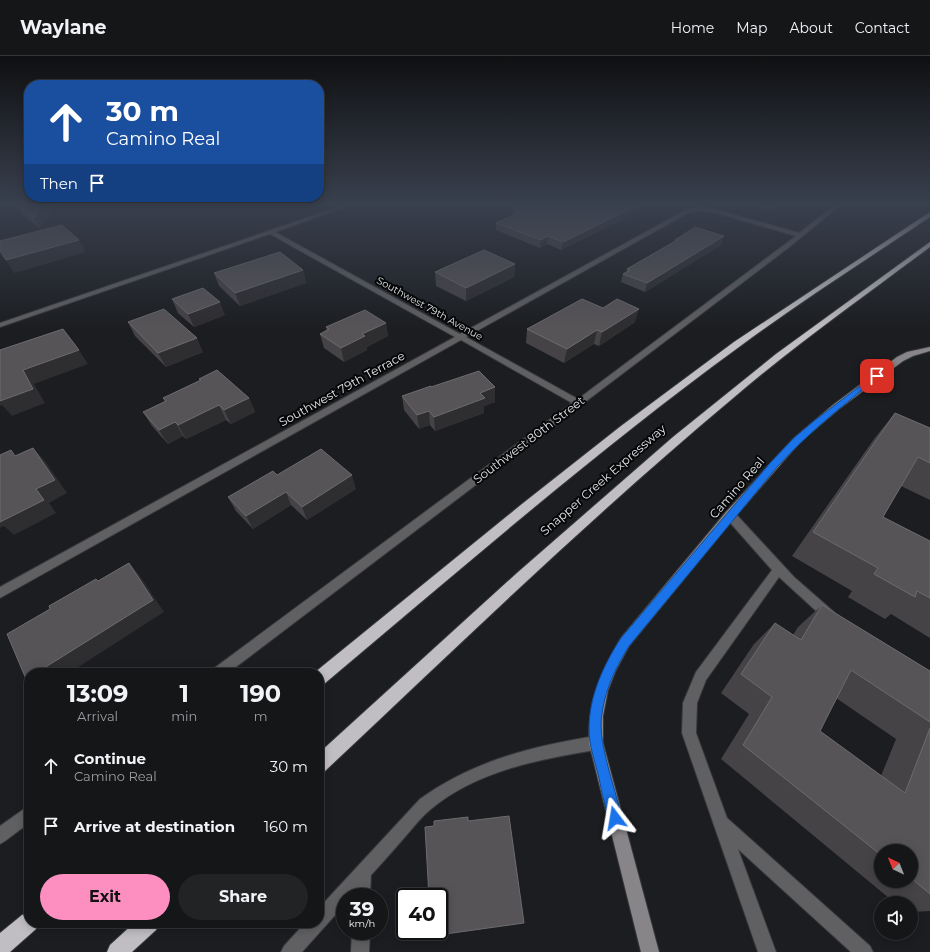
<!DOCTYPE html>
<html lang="en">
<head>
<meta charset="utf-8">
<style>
	:root { --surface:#141618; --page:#212325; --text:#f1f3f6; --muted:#9d9fa2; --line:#333537; --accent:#fd8ec0 }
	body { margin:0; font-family:Montserrat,sans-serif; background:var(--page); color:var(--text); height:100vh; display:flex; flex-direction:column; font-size:15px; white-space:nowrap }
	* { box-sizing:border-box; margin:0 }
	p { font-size:13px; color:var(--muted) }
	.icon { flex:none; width:22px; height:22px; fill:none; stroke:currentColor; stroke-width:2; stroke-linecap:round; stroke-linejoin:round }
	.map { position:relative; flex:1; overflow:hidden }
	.sheet { position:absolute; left:24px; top:612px; width:300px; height:260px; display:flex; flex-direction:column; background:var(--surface); border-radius:16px; box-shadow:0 2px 10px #0003,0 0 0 1px var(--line) }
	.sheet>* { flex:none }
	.guide { position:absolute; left:24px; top:24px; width:300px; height:122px; border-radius:16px; box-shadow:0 2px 10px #0003,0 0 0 1px var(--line); background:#1a4fa0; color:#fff; overflow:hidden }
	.needle { width:26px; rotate:317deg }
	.buttons { position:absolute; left:874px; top:788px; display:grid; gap:8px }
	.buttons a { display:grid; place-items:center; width:44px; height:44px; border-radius:50%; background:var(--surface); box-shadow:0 2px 10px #0003,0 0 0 1px var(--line); font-size:20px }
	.speed { position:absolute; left:336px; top:832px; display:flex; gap:8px; font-size:20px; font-weight:700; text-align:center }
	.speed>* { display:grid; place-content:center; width:52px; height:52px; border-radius:50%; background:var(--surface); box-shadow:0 2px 10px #0003,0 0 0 1px var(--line); line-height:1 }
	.speed small { font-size:10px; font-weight:400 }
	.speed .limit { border:2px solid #111; border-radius:6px; background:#fff; color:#111 }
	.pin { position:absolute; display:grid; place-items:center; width:34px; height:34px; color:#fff; margin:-17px; border-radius:8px; box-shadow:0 2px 6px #0006 }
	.me { position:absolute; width:44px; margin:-22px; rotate:346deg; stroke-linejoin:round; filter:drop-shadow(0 0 3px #0008) }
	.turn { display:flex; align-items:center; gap:14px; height:84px; padding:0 16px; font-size:18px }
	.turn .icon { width:52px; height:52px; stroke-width:2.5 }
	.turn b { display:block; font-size:28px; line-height:34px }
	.then { display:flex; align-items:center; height:38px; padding:0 16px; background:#0003; gap:8px; font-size:15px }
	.eta { display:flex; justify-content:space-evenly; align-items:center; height:68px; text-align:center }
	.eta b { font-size:24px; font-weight:700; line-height:28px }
	.action { display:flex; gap:8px; margin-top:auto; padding:8px 16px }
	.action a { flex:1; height:46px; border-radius:24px; background:var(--accent); color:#111; font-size:16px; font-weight:700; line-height:46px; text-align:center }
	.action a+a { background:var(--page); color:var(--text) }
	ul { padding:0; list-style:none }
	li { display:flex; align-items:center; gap:12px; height:60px; padding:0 16px }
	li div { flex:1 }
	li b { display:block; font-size:15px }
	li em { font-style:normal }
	header { display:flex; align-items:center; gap:24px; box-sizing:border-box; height:56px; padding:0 20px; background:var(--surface); border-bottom:1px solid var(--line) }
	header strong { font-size:19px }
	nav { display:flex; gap:22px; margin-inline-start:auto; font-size:14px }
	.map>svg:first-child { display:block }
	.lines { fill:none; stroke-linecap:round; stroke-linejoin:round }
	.lane-casing { stroke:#37393c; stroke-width:2 }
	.street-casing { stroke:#37393c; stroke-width:2 }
	.secondary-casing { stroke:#37393c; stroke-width:2 }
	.highway-casing { stroke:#37393c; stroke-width:2 }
	.lane { fill:#605f61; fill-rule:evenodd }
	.street { fill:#605f61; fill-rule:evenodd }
	.secondary { fill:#878588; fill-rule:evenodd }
	.highway { fill:#c0bec2; fill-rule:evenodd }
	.wall { fill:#464346; fill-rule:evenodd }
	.shaded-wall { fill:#2e2d30 }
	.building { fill:#575457; stroke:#6c6b6e }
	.route { fill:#1a73e8; stroke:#114b97 }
	.labels { text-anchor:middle; stroke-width:4; stroke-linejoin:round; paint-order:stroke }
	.far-street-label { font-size:10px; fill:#e2e4e6; stroke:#060708 }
	.street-label { font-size:12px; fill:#e2e4e6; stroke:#060708 }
</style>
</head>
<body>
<header>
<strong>Waylane</strong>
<nav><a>Home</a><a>Map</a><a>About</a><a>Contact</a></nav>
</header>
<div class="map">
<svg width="930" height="896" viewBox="0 0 930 896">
	<rect width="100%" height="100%" fill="#1b1d20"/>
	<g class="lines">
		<defs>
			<g id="lane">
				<polygon points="730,455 734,456 794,521 834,556 836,560 834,564 830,565 826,564 779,521 706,624 697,647 696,677 727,762 870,890 873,896 851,896 738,793 776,896 758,896 682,677 683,647 696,616 772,514 726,462 725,459 726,456"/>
				<path d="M596 680 601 682 603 687 601 692 596 694C540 703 476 715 431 753 421 761 413 772 404 782 387 802 369 821 351 841H345V848L302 896H281L284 890 305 867H319V852L420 743C473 705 532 690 596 680Z"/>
			</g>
			<g id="street">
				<path d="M344 149H351L275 176 460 278 684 155 697 151 712 152 799 177 835 149H841L788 192 228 617H212L213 613 572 347 461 284 0 542V531L455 281 270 178 0 271V267ZM697 155 712 156 796 180 578 343 466 281 688 157Z"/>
				<polygon points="29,750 29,767 5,785 0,788 0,770 24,753"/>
				<polygon points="363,809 369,811 371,817 370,841 354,841 355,817 357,811"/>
				<polygon points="352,875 370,875 369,896 351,896"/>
			</g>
			<path id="secondary" d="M930 291V295L913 300 903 305 839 353 800 386 734 462 629 590 616 614 608 634 603 660V687L659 896H641L589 687C588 648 601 615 621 582L726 456 794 382 833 349 897 301 907 296Z"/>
			<g id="highway">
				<path d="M930 156V161C866 204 801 245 739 291 595 396 461 513 324 628L319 631V617H314L522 448 621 370 734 286Z"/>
				<path d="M930 186V191C863 241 795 289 732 343 591 461 459 589 325 715L319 718V697L517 517 673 381 776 298Z"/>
				<polygon points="29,856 29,867 39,867 36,873 10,896 0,896 0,877 22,859"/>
				<polygon points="134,867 159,867 156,874 132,896 107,896 110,889"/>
			</g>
		</defs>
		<!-- lane casing -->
		<use href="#lane" class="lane-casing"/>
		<!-- street casing -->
		<use href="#street" class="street-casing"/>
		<!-- secondary casing -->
		<use href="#secondary" class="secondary-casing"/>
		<!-- highway casing -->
		<use href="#highway" class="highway-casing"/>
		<!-- lane -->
		<use href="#lane" class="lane"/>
		<!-- street -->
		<use href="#street" class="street"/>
		<!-- secondary -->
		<use href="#secondary" class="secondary"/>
		<!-- highway -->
		<use href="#highway" class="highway"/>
	</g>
	<!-- wall -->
	<g class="wall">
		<polygon points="17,149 55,149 40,172 23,159"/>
		<polygon points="510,149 651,149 561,194 547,188 540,192 496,174 496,167 514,159"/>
		<polygon points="748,149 783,149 771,156"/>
		<polygon points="724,180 721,189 645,236 621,226 623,218 626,216 627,213 674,186 675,184"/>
		<polygon points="515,208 514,221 466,245 436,230 435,216"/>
		<polygon points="303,214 306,227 240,250 219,230 214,217"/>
		<polygon points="172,243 225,259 194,271 178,257"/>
		<polygon points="128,266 203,296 166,311 135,280"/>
		<polygon points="635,266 599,290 594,288 564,307 526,287 527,273"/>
		<polygon points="386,267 388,280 367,291 367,294 344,306 324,292 320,278 327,275 326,271"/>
		<polygon points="199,323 249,342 255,356 231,368 226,364 186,383 183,380 168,388 152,370 143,356 165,346 163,342 200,325"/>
		<polygon points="431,331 495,331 495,346 484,350 484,357 435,375 430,369 419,373 404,354 402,340"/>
		<polygon points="895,357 930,372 930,444 901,430 883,461 930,485 930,582 891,558 885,563 848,541 852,535 792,500 874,383"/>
		<polygon points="277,419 356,433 307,464 291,449 253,473 236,455 228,441"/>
		<path d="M822 549 930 615V855L911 856V847H895L721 703 749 658 721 637 754 588 775 567 793 579 798 571ZM836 642 896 683 881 720 820 675ZM881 795H911V825H881Z"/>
	</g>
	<!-- shaded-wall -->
	<g class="shaded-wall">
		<polygon points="42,149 55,149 40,172 34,162"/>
		<polygon points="638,149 651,149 561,194 563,186"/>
		<polygon points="774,149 783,149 771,156"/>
		<polygon points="548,180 547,188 540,192 541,184"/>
		<polygon points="724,180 721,189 645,236 647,227"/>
		<polygon points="79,184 86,196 35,211 14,217 6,204"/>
		<polygon points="515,208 514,221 466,245 466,232"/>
		<polygon points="303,214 306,227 240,250 235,237"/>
		<polygon points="220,246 225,259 194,271 188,258"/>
		<polygon points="639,253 635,266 599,290 602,276"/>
		<polygon points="386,267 388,280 367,291 367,294 344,306 341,292 362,278"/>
		<polygon points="597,274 594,288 564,307 567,293"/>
		<polygon points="197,282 203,296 166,311 158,297"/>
		<polygon points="79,294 88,308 34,328 45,347 12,360 2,349 0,350 0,340 23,314"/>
		<polygon points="495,331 495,346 484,350 484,357 435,375 434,361 480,337"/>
		<polygon points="249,342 255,356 231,368 224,354"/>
		<polygon points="219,349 226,364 186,383 178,369"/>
		<polygon points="429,355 430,369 419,373 417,359"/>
		<polygon points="175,366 183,380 168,388 159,374"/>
		<polygon points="33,392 45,405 67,437 49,447 56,457 14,479 4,470 0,472 0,461"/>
		<polygon points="352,419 356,433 307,464 302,451"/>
		<polygon points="286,436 291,449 253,473 246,460"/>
		<polygon points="129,507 140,520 164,556 69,617 36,617"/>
	</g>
	<!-- building -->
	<g class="building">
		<polygon points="17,149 42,149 34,162"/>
		<polygon points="513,149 638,149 563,186 548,180 541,184 496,167 517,157"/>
		<polygon points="62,169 79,184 6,204 0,195 0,185"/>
		<polygon points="695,171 724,180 647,227 623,218 630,214 627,213 677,184 675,184"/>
		<polygon points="484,194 515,208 466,232 435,216"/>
		<polygon points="280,196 303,214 235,237 214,217"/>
		<polygon points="203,232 220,246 188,258 172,243"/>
		<polygon points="582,243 603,252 617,243 639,253 602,276 597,274 567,293 527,273"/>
		<polygon points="164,253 197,282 158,297 128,266"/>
		<polygon points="365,254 386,267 362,278 365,280 341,292 320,278 329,273 326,271"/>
		<polygon points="63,273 79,294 23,314 33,333 0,345 0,294"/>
		<polygon points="217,314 249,342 224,354 219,349 178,369 175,366 159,374 143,356 166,345 163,342 201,324 199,323"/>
		<polygon points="479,315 495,331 480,337 485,342 434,361 429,355 417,359 402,340 431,330 431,331"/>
		<polygon points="895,357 930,372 930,407 918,401 883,461 930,485 930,542 917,535 915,541 874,518 878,512 813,476"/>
		<polygon points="33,392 55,424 36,433 44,444 0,466 0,399 11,394 15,400"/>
		<polygon points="321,393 352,419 302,451 286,436 246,460 228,441 273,415 277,419"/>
		<polygon points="129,507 153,544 36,617 29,617 29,621 26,623 7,578 50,553 49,550 96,523 98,525"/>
		<polygon points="822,549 930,615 930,666 851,614 820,675 905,737 930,672 930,838 911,822 911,795 881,795 881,799 743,689 772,641 741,618 775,567 801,584"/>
		<polygon points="509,760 524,867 431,880 431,875 439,875 439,841 429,841 425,771 434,770 434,765 468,761 468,765"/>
	</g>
	<!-- sky -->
	<linearGradient id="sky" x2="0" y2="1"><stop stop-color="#0f1012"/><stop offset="0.54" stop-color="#39404e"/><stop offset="1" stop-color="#39404e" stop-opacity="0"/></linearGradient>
	<rect width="930" height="274" fill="url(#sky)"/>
	<!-- route -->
	<path class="route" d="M877 317 880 320 879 321C843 349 808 377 777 411L629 590C614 614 602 640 601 669 601 695 616 736 622 762L620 767 615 769 611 767C605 753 602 737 599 722 596 710 592 698 590 686 585 649 601 613 621 582L771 406 794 382 814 365Z"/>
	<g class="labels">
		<!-- far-street labels -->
		<g class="far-street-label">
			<text transform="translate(430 252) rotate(29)" y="4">Southwest 79th Avenue</text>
		</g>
		<!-- street labels -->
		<g class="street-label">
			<text transform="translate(342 333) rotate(-29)" y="4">Southwest 79th Terrace</text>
			<text transform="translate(529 384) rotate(-37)" y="4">Southwest 80th Street</text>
			<text transform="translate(603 424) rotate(-41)" y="4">Snapper Creek Expressway</text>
			<text transform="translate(737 432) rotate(-49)" y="4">Camino Real</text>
		</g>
	</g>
</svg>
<div class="buttons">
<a><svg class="needle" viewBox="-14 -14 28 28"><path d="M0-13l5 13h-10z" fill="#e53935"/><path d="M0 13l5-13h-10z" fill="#9d9fa2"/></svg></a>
<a><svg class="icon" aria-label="sound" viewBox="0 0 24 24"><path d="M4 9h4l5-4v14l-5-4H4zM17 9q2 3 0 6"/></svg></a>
</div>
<div class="speed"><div>39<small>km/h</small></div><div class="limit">40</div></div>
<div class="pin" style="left:877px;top:320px;background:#d93025"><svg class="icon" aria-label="arrive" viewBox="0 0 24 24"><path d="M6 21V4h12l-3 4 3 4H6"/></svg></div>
<svg class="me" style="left:615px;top:762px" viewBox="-20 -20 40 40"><path d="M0-17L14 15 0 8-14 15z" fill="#1a73e8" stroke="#fff" stroke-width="4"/></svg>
<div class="guide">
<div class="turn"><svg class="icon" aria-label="ahead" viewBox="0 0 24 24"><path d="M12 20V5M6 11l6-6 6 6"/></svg><div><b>30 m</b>Camino Real</div></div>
<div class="then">Then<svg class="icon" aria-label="arrive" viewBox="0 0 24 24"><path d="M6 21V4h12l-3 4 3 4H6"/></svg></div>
</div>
<section class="sheet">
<div class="eta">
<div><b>13:09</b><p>Arrival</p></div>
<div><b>1</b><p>min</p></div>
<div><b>190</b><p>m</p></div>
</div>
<ul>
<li><svg class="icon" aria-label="ahead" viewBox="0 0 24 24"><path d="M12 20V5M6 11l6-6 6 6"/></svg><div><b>Continue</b><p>Camino Real</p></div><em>30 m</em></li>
<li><svg class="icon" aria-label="arrive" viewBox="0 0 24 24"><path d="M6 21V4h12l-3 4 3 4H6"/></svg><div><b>Arrive at destination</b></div><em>160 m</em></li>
</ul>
<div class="action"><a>Exit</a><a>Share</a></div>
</section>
</div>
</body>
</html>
